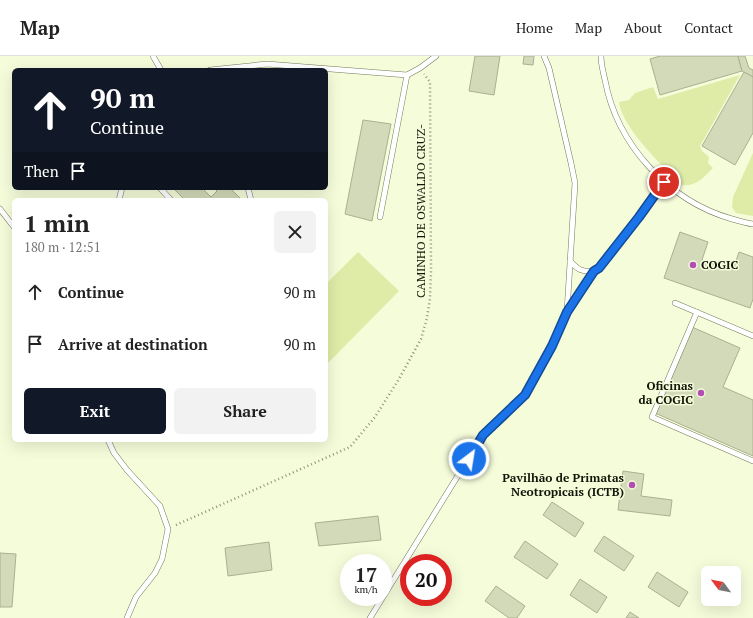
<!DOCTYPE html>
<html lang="en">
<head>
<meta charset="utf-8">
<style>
	:root { --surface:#fff; --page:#f2f2f2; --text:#222; --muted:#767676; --line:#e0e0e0; --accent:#111827 }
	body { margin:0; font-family:"PT Serif",serif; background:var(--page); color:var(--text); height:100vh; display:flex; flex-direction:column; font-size:15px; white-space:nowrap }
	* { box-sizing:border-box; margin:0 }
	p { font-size:13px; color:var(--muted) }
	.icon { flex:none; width:22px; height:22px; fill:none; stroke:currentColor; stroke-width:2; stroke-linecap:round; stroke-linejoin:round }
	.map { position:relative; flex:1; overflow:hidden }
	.sheet { position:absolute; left:12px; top:142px; width:316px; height:244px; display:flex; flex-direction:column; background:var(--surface); border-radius:6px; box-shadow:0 4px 16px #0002 }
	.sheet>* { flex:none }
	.hud { position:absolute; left:12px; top:12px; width:316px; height:122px; border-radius:6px; box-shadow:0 4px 16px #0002; background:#111827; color:#fff; overflow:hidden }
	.needle { width:26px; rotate:302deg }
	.tools { position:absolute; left:701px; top:510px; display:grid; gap:8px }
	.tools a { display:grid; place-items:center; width:40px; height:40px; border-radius:6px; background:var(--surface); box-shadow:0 4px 16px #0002; font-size:20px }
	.speed { position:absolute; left:340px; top:498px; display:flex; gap:8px; font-size:20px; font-weight:700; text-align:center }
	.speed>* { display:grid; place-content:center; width:52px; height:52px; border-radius:50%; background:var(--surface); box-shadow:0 4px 16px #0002; line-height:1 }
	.speed small { font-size:10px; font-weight:400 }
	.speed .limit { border:6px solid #d22; background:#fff; color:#111 }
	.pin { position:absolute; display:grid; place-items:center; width:34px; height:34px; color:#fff; margin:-17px; border:2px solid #fff; border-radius:50%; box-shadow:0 1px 4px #0007 }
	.me { position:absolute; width:44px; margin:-22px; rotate:31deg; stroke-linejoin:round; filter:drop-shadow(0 0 3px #0008) }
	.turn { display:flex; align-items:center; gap:14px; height:84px; padding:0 12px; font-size:18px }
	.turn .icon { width:52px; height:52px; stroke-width:2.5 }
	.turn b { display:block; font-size:28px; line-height:34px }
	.then { display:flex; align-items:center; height:38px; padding:0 12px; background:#0003; gap:8px; font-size:15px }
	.round { display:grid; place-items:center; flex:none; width:42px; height:42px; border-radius:6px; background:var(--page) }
	.headline { display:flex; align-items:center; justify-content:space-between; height:68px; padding:0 12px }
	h1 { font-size:24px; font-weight:700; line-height:30px }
	.button { display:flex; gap:8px; margin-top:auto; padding:8px 12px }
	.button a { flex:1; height:46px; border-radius:6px; background:var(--accent); color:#fff; font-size:16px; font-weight:700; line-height:46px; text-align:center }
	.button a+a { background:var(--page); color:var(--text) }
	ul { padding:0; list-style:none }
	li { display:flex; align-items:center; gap:12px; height:52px; padding:0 12px }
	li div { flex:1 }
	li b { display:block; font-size:15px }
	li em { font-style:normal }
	header { display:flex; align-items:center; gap:24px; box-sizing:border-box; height:56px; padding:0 20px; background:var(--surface); border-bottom:1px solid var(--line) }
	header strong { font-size:19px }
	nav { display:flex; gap:22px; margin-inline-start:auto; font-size:14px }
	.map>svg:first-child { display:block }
	.green { fill:#dfeca7 }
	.building { fill:#d3dab9; stroke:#aab090 }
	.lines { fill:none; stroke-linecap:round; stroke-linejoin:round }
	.lane-casing { stroke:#73795a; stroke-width:6 }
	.path { stroke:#8e927a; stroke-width:2.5; stroke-dasharray:1 3; stroke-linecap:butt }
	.lane { stroke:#fff; stroke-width:5 }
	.route-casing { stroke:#114b97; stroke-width:10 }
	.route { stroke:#1a73e8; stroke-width:7 }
	.poi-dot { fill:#b24eb3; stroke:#f5fcda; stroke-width:1.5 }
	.labels { text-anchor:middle; stroke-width:3; stroke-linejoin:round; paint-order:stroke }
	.street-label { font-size:12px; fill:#14160a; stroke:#f5fcda }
	.poi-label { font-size:12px; font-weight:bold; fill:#14160a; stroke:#f5fcda; text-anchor:end }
</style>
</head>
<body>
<header>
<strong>Map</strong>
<nav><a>Home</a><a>Map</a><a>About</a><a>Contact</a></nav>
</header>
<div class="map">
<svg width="753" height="562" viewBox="0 0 753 562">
	<rect width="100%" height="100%" fill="#f5fcda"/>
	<!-- green -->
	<g class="green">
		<path d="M740 19 700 90 702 95 709 101 708 107 713 112C703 122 696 131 681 129 663 110 622 72 619 46L629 44 635 37 653 31 658 43Z"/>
		<polygon points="753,97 753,160 736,157 732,151 733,141"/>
		<polygon points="358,196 399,235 326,309 326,228"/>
	</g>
	<!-- building -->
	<g class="building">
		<polygon points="475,0 500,0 494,39 469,35"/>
		<polygon points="524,0 534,0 533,9 523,8"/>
		<polygon points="660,0 738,0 742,15 660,39 650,3"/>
		<polygon points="738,0 745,0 749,12 753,14 753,21 742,15"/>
		<polygon points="744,16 753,21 753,77 735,109 702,90"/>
		<polygon points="363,64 391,68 372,165 345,158"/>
		<polygon points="173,132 202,132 211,141 217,135 214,132 234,132 232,134 242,144 185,144"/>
		<polygon points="680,176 708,186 702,204 733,214 739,196 753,201 753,243 750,252 664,222"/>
		<polygon points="692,271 740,292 723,331 753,344 753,400 655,357"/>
		<polygon points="623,415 644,418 641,440 672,444 670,460 618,454"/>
		<polygon points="552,446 584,467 575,481 543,459"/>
		<polygon points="378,460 381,484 319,490 315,467"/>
		<polygon points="604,480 634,500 624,515 594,495"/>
		<polygon points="525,485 558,508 547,523 514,501"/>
		<polygon points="269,486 272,514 228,520 225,492"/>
		<polygon points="0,497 16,498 12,551 0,551"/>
		<polygon points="657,516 688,536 679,551 648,531"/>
		<polygon points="580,523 607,541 597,557 570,539"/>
		<polygon points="496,530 525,550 517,562 509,562 485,545"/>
		<polygon points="630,556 639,562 626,562"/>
	</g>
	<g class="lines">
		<defs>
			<g id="lane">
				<polyline points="153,0 161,14"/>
				<path d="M601 0C601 8 603 16 605 24 617 89 669 145 732 163 739 165 746 167 753 168"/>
				<polyline points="210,14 267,8 407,19 420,12 436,0"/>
				<polyline points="160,132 171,144"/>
				<polyline points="248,132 251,144"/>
				<polyline points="119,144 122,132"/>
				<polyline points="0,153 14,171"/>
				<polyline points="380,161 407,19"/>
				<path d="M570 205C578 214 582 216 594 215"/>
				<polyline points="675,247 753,280"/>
				<polyline points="567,255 594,215 599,212 639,161 664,126"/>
				<polyline points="697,256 652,361 753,405"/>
				<polyline points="108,384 114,397 127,414 160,450 168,473 162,503 155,517 136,541 127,562"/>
				<polyline points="370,562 483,379 525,339 552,290 567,256 575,127 571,107 549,12 544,0"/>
			</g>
		</defs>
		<!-- lane casing -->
		<use href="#lane" class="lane-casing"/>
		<!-- path -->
		<polyline class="path" points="176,469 350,391 375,361 399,323 421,283 427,262 430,242 431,215 430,26 424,18"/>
		<!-- lane -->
		<use href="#lane" class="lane"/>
	</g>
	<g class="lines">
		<defs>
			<polyline id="route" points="469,403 483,379 525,339 552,290 567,256 594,215 599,212 639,161 664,126"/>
		</defs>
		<!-- route casing -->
		<use href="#route" class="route-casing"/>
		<!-- route -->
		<use href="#route" class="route"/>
	</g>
	<!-- markers -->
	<g class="poi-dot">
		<circle cx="693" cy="209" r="4"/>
		<circle cx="701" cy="337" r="4"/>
		<circle cx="632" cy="429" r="4"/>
	</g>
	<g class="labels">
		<!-- street labels -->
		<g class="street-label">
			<text transform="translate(421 155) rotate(-90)" y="4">CAMINHO DE OSWALDO CRUZ-</text>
		</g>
		<!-- poi labels -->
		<g class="poi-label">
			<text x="701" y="213" text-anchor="start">COGIC</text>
			<text x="693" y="334">Oficinas<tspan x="693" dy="14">da COGIC</tspan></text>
			<text x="624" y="426">Pavilhão de Primatas<tspan x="624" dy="14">Neotropicais (ICTB)</tspan></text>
		</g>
	</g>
</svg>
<div class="tools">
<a><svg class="needle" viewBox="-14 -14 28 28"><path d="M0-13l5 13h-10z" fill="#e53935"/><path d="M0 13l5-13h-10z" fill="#767676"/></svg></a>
</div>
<div class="speed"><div>17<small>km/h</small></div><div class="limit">20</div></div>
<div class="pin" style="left:664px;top:126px;background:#d93025"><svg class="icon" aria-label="arrive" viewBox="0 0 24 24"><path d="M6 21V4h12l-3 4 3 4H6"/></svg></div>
<svg class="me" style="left:469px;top:403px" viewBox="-20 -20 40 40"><circle r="17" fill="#1a73e8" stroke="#fff" stroke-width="3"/><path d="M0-11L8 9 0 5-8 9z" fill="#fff"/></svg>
<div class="hud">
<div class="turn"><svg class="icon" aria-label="ahead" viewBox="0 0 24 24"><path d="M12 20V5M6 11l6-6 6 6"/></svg><div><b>90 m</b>Continue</div></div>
<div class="then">Then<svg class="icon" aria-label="arrive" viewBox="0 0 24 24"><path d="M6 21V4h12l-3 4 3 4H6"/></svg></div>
</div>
<section class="sheet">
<div class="headline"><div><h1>1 min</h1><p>180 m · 12:51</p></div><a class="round"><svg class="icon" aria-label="close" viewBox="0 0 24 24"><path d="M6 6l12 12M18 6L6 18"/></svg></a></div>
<ul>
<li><svg class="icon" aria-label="ahead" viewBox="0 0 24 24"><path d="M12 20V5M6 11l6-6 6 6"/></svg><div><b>Continue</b></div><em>90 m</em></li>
<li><svg class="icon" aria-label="arrive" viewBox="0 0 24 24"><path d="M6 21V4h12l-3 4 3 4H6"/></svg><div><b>Arrive at destination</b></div><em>90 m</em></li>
</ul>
<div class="button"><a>Exit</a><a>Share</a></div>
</section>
</div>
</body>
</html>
